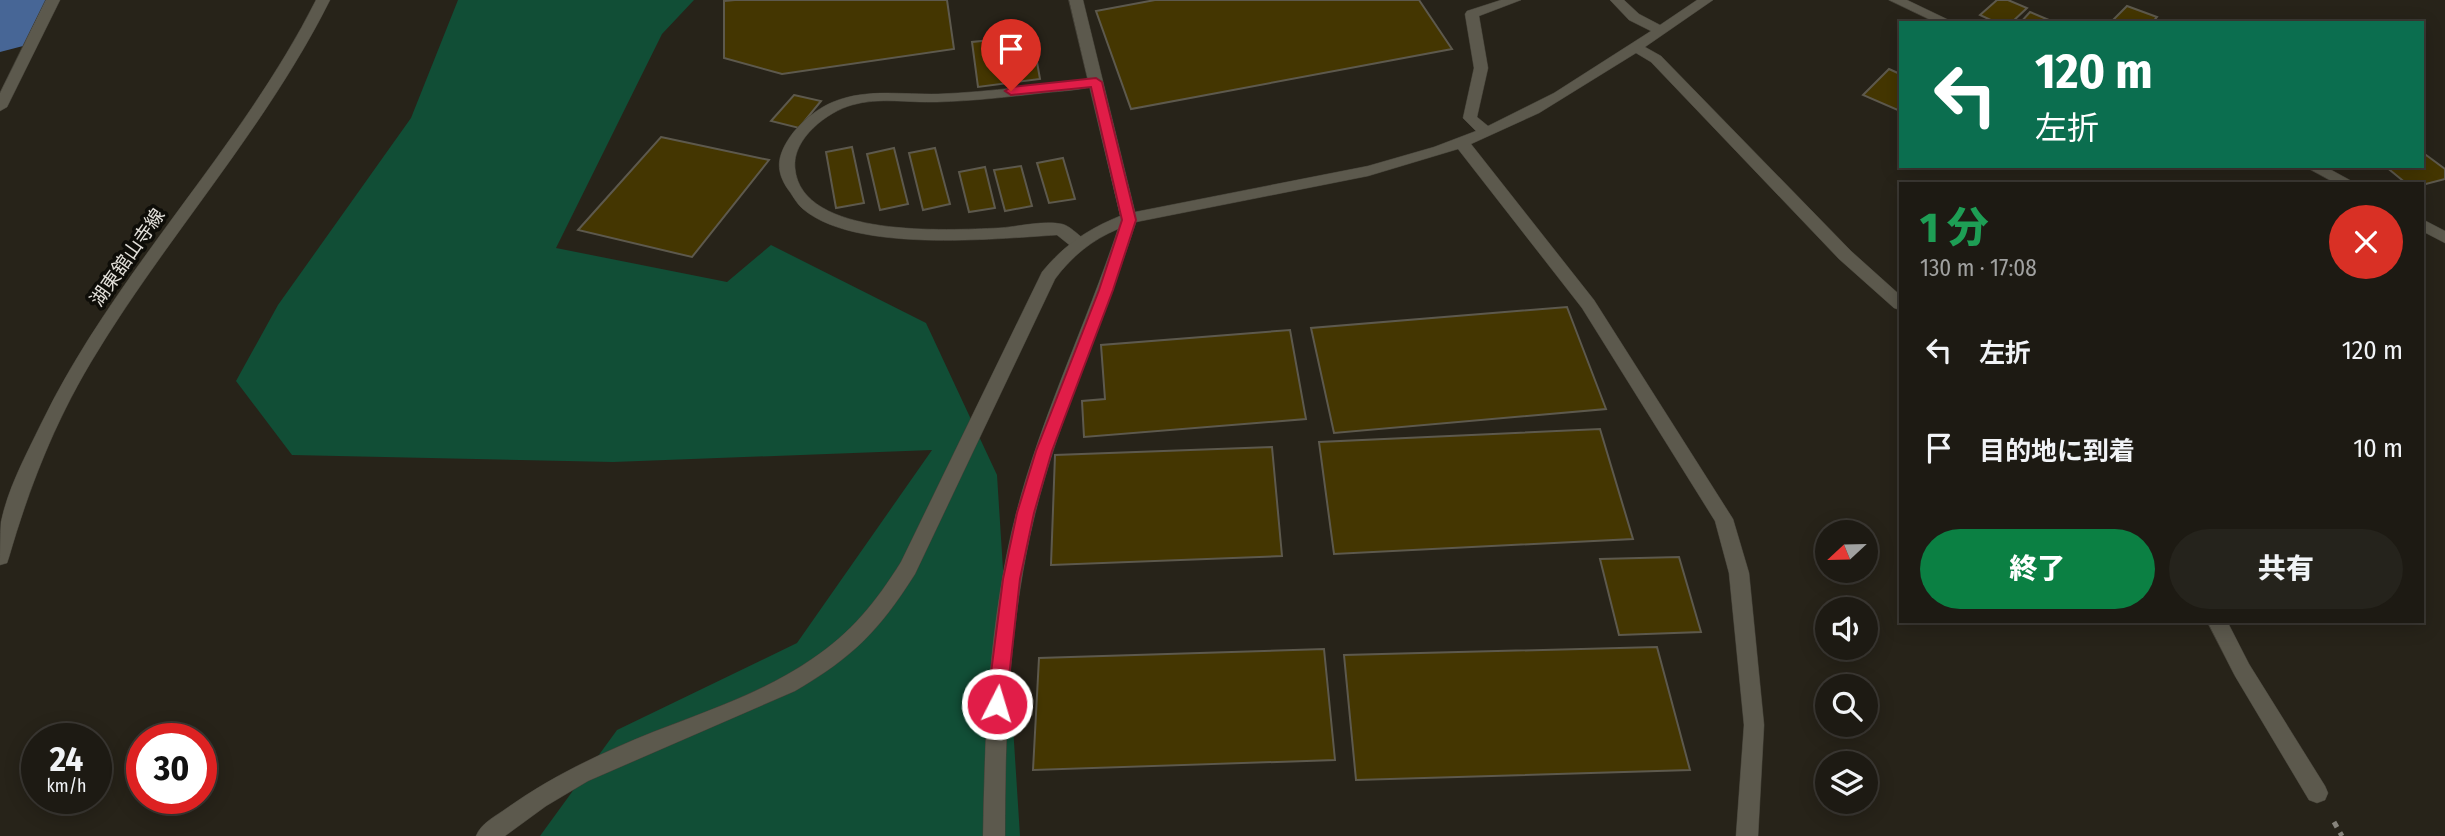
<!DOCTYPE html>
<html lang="ja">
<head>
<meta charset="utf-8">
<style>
	:root { --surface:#1d1a13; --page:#25231c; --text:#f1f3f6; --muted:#a0a1a0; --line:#3b3833; --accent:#0b8043 }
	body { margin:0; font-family:"Fira Sans Condensed","Noto Sans JP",sans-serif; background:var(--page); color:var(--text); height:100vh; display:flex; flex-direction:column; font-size:26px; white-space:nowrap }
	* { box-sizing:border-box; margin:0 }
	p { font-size:23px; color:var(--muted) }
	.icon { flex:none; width:38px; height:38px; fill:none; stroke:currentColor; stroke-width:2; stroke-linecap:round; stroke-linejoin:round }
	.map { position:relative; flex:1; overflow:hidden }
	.side { position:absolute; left:1899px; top:182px; width:525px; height:441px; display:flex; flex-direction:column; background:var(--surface); border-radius:0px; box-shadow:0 4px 18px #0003,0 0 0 2px var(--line) }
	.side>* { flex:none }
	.top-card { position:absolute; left:1899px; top:21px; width:525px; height:147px; border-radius:0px; box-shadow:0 4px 18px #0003,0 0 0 2px var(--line); background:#0b6e4f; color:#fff; overflow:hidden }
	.needle { width:46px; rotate:248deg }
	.buttons { position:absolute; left:1815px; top:520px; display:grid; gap:14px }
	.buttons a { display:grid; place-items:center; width:63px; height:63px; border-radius:50%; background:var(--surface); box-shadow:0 4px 18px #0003,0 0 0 2px var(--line); font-size:35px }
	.speed { position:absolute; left:21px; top:723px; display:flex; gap:14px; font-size:35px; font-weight:700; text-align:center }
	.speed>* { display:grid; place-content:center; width:91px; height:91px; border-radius:50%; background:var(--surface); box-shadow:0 4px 18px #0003,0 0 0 2px var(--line); line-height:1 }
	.speed small { font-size:18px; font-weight:400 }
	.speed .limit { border:10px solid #d22; background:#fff; color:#111 }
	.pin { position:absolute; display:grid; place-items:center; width:60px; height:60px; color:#fff; margin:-72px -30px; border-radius:50% 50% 50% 0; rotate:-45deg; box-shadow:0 0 7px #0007 }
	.pin .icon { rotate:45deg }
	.me { position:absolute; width:77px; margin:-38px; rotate:5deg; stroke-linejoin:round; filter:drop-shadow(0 0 5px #0008) }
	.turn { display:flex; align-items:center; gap:24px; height:147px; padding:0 21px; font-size:32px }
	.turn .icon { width:91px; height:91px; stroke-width:2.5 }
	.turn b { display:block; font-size:49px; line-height:60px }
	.round { display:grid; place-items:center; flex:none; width:74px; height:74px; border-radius:37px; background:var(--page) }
	.headline { display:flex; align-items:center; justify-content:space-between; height:119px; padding:0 21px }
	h1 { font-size:42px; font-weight:800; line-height:52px; color:#1e9e55 }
	.action { display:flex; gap:14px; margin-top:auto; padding:14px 21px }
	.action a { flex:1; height:80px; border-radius:42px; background:var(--accent); color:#fff; font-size:28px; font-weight:800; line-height:80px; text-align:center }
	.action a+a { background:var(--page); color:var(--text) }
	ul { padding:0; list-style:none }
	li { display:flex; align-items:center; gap:21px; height:98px; padding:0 21px }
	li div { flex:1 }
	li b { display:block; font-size:26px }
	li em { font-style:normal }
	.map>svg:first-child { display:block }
	.green { fill:#114e36 }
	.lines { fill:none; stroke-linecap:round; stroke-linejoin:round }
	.river { fill:#476696; fill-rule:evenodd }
	.building { fill:#443601; stroke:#5d594d; stroke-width:2 }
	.service-casing { stroke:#434037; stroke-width:1 }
	.minor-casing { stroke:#434037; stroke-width:1 }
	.secondary-casing { stroke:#434037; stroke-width:1 }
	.path { stroke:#86837b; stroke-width:5; stroke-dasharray:6 6; stroke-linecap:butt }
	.service { fill:#5c594d; fill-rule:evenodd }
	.minor { fill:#5c594d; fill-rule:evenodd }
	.secondary { fill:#5c594d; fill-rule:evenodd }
	.route { fill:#e11d48; stroke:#92132f; stroke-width:2 }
	.labels { text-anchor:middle; stroke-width:7; stroke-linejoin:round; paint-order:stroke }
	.street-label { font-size:19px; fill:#e3e0da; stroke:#0e0d08 }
</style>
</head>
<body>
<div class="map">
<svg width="2445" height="836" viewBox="0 0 2445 836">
	<rect width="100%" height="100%" fill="#272319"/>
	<!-- green -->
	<polygon class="green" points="458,0 694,0 662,34 556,248 727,282 771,245 926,323 997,475 1020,836 540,836 617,730 797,643 932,450 613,462 292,455 236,381 278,305 411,118"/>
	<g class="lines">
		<!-- river -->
		<polygon class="river" points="0,0 48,0 23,46 0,52"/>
	</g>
	<!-- building -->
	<g class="building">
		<polygon points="735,0 947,0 954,49 782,74 724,58 724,1"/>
		<polygon points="1155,0 1419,0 1452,49 1131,109 1096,11"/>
		<polygon points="1997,0 2008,0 2027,8 2011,23 1997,23 1980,15"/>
		<polygon points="2127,6 2157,17 2152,23 2110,23"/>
		<polygon points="2030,12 2056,23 2020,23"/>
		<polygon points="1011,38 1015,65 1037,62 1040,79 978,87 972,42"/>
		<polygon points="1889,69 1900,74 1900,111 1863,95"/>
		<polygon points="794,95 821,101 799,128 771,121"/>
		<polygon points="661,137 769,160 692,257 578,230"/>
		<polygon points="852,147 864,203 836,208 826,152"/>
		<polygon points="894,148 908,204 880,210 867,154"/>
		<polygon points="935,148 950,204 923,210 909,153"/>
		<polygon points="2422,152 2445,169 2445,179 2422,185 2407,184 2385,166 2422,166"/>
		<polygon points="1063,158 1075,199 1049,203 1037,163"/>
		<polygon points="1021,166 1032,206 1005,211 994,170"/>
		<polygon points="985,167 995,208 969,212 959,172"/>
		<polygon points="1567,307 1606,409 1334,433 1311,328"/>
		<polygon points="1290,330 1306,419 1084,437 1082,401 1105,399 1101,345"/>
		<polygon points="1600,429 1633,539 1334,554 1319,442"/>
		<polygon points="1272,447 1282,556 1051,565 1055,455"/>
		<polygon points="1679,557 1701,632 1619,635 1600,559"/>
		<polygon points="1657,647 1690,770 1356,780 1344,655"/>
		<polygon points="1324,649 1335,760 1033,770 1039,658"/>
	</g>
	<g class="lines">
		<defs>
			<path id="service" d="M1096 78 1101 79V85C1082 90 1062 91 1043 93 1008 97 972 101 937 102 909 103 879 97 852 105 827 112 792 139 795 168 801 239 949 230 998 228 1017 227 1043 220 1062 224 1070 226 1077 234 1084 239L1086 243 1084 247H1072L1057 235C992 239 855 253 803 209 798 205 794 198 790 192 783 183 777 171 780 158 786 134 811 111 833 102 867 88 903 95 938 94 991 92 1044 84 1096 78Z"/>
			<g id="minor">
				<polygon points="46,0 60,0 7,107 0,111 0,93"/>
				<path d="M1069 0H1083L1135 212 1368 166 1434 147 1476 131 1463 118 1474 68 1465 14 1467 11 1501 0H1521L1479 16 1488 68 1477 117 1488 126 1554 93 1651 31 1629 20 1610 0H1624L1639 14 1660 25 1697 0H1713L1645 47 1661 56 1851 251 1900 295V310L1894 308 1839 259 1651 62 1636 53 1539 113 1471 144 1594 300 1733 519 1749 573 1764 725 1758 836H1736L1744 725 1729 573 1715 521 1582 308 1458 149 1368 176 1136 222C1104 320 1060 414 1035 514 1009 620 1005 727 1005 836H983C985 727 989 620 1016 514 1041 417 1086 325 1118 229 1092 240 1072 256 1055 279L915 574C879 631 853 657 795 691L588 781 546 806 505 836H476C481 823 496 816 507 808 552 776 601 753 653 732 707 711 764 692 812 659 851 633 876 602 901 562L1042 272C1064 245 1088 229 1120 216Z"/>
				<polygon points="1889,0 1907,0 1955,23 1937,23"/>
				<polygon points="2304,166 2324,166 2357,184 2337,184"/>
				<polygon points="2422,219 2445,231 2445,243 2422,231"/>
				<polygon points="2207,621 2227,621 2249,664 2325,786 2328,793 2325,800 2317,803 2309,800 2235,676"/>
			</g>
			<path id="secondary" d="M316 0H330C265 130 165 238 91 362 54 424 29 488 9 557L7 563 0 565C0 551 0 536 1 522 8 488 26 455 41 424 115 271 240 151 316 0Z"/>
		</defs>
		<!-- service casing -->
		<use href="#service" class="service-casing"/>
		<!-- minor casing -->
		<use href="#minor" class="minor-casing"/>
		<!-- secondary casing -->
		<use href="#secondary" class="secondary-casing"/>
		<!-- path -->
		<polyline class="path" points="2334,822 2342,836"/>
		<!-- service -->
		<use href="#service" class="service"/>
		<!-- minor -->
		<use href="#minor" class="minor"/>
		<!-- secondary -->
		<use href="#secondary" class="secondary"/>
	</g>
	<!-- route -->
	<polygon class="route" points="1096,78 1102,82 1136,220 1113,290 1052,451 1034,513 1020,579 1006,704 1003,710 997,713 990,710 987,704 1003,579 1017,513 1036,451 1099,290 1122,220 1091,87 1011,95 1005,91 1011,87"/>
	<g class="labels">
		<!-- street labels -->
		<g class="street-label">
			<text transform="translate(127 257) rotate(-55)" y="7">湖東舘山寺線</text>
		</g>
	</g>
</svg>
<div class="buttons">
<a><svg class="needle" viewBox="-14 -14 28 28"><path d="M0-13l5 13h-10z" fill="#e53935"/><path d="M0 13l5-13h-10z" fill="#a0a1a0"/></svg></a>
<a><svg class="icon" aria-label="sound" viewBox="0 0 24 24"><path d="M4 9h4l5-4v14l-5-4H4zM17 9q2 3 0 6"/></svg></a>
<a><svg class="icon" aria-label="search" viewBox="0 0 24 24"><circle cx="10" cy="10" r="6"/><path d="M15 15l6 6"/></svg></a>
<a><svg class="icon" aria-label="layers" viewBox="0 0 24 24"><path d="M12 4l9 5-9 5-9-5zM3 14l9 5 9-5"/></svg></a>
</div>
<div class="speed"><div>24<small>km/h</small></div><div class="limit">30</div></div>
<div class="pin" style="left:1011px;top:91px;background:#d93025"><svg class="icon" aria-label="arrive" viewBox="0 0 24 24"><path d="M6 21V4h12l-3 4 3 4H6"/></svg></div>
<svg class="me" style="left:997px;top:704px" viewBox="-20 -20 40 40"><circle r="17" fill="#e11d48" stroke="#fff" stroke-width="3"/><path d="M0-11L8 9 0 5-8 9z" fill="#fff"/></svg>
<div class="top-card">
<div class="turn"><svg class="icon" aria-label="left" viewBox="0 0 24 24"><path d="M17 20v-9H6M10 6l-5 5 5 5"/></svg><div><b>120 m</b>左折</div></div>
</div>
<section class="side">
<div class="headline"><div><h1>1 分</h1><p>130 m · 17:08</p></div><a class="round" style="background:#d93025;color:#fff"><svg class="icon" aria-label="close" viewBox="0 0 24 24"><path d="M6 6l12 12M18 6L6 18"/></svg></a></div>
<ul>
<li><svg class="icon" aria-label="left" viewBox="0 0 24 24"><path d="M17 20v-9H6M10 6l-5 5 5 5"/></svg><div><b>左折</b></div><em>120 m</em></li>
<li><svg class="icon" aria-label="arrive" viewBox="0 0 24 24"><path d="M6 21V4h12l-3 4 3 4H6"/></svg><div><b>目的地に到着</b></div><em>10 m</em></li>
</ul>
<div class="action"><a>終了</a><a>共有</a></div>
</section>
</div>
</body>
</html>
